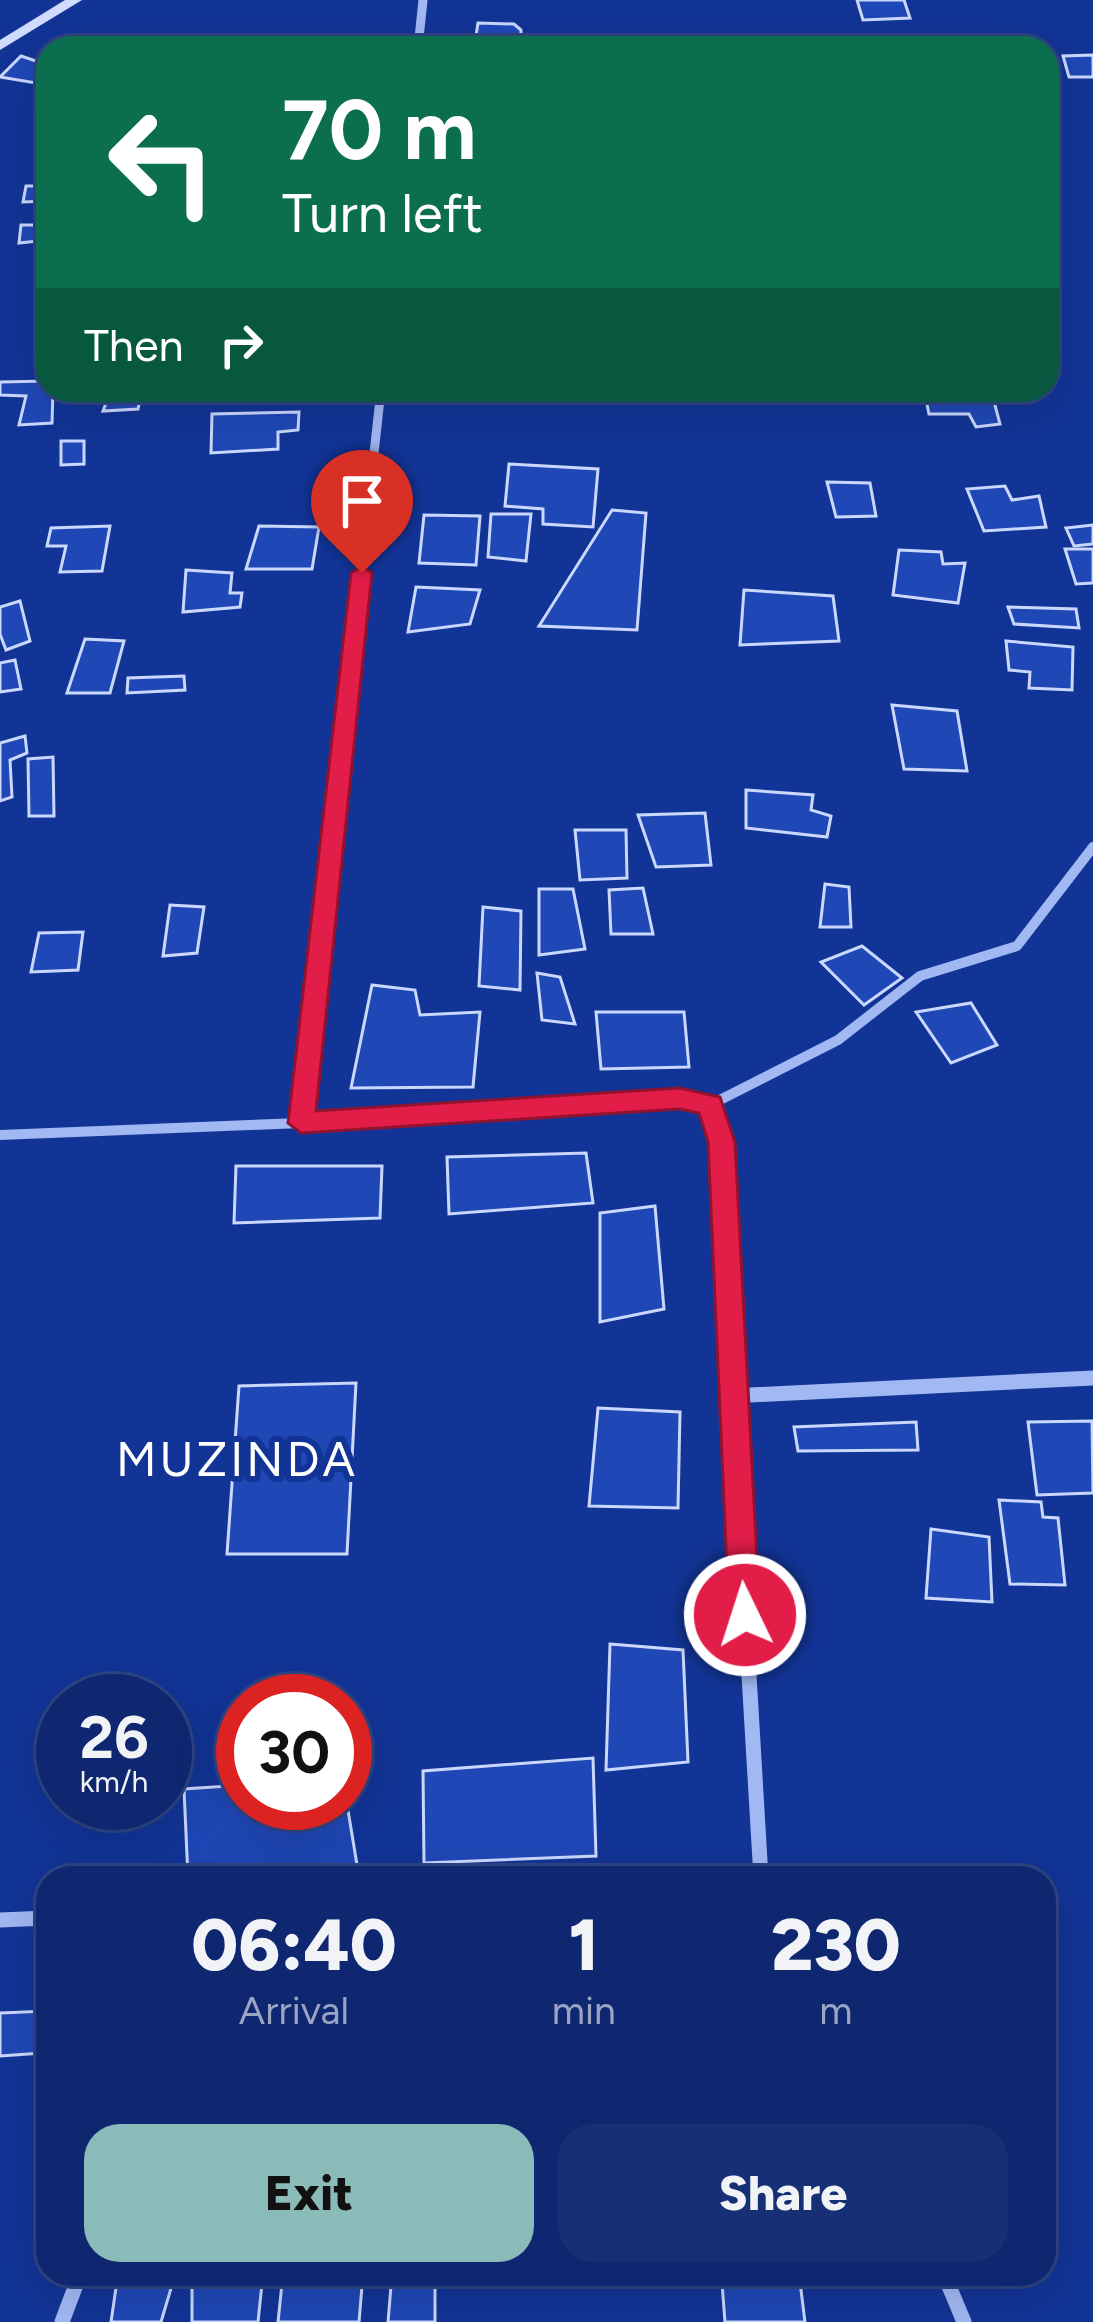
<!DOCTYPE html>
<html lang="en">
<head>
<meta charset="utf-8">
<style>
	:root { --surface:#0e2770; --page:#172f75; --text:#f1f3f6; --muted:#9ba5c3; --line:#2e4483; --accent:#8bbbb9 }
	body { margin:0; font-family:Figtree,sans-serif; background:var(--page); color:var(--text); height:100vh; display:flex; flex-direction:column; font-size:45px; white-space:nowrap }
	* { box-sizing:border-box; margin:0 }
	p { font-size:39px; color:var(--muted) }
	.icon { flex:none; width:66px; height:66px; fill:none; stroke:currentColor; stroke-width:2; stroke-linecap:round; stroke-linejoin:round }
	.map { position:relative; flex:1; overflow:hidden }
	.panel { position:absolute; left:36px; top:1866px; width:1020px; height:420px; display:flex; flex-direction:column; background:var(--surface); border-radius:36px; box-shadow:0 12px 48px #0002,0 0 0 3px var(--line) }
	.panel>* { flex:none }
	.banner { position:absolute; left:36px; top:36px; width:1023px; height:366px; border-radius:36px; box-shadow:0 12px 48px #0002,0 0 0 3px var(--line); background:#0b6e4f; color:#fff; overflow:hidden }
	.speed { position:absolute; left:36px; top:1674px; display:flex; gap:24px; font-size:60px; font-weight:700; text-align:center }
	.speed>* { display:grid; place-content:center; width:156px; height:156px; border-radius:50%; background:var(--surface); box-shadow:0 12px 48px #0002,0 0 0 3px var(--line); line-height:1 }
	.speed small { font-size:30px; font-weight:400 }
	.speed .limit { border:18px solid #d22; background:#fff; color:#111 }
	.pin { position:absolute; display:grid; place-items:center; width:102px; height:102px; color:#fff; margin:-123px -51px; border-radius:50% 50% 50% 0; rotate:-45deg; box-shadow:0 0 12px #0007 }
	.pin .icon { rotate:45deg }
	.me { position:absolute; width:132px; margin:-66px; rotate:356deg; stroke-linejoin:round; filter:drop-shadow(0 0 9px #0008) }
	.turn { display:flex; align-items:center; gap:42px; height:252px; padding:0 48px; font-size:54px }
	.turn .icon { width:156px; height:156px; stroke-width:2.5 }
	.turn b { display:block; font-size:84px; line-height:102px }
	.then { display:flex; align-items:center; height:114px; padding:0 48px; background:#0003; gap:24px; font-size:45px }
	.eta { display:flex; justify-content:space-evenly; align-items:center; height:204px; text-align:center }
	.eta b { font-size:72px; font-weight:800; line-height:84px }
	.primary-button { display:flex; gap:24px; margin-top:auto; padding:24px 48px }
	.primary-button a { flex:1; height:138px; border-radius:36px; background:var(--accent); color:#111; font-size:48px; font-weight:800; line-height:138px; text-align:center }
	.primary-button a+a { background:var(--page); color:var(--text) }
	.map>svg:first-child { display:block }
	.building { fill:#1f47b6; stroke:#cad8fd; stroke-width:3 }
	.lines { fill:none; stroke-linecap:round; stroke-linejoin:round }
	.minor-far2 { stroke:#a2b8f3; stroke-width:9 }
	.minor-far1 { stroke:#a2b8f3; stroke-width:10 }
	.minor { stroke:#a2b8f3; stroke-width:15 }
	.secondary { fill:#d1dcfd; fill-rule:evenodd }
	.route { fill:#e11d48; stroke:#92132f; stroke-width:3 }
	.labels { text-anchor:middle; stroke-width:12; stroke-linejoin:round; paint-order:stroke }
	.quarter-label { font-size:48px; letter-spacing:3px; fill:#fff; stroke:#123496 }
</style>
</head>
<body>
<div class="map">
<svg width="1093" height="2322" viewBox="0 0 1093 2322">
	<rect width="100%" height="100%" fill="#123496"/>
	<!-- building -->
	<g class="building">
		<polygon points="857,0 904,0 910,18 863,20"/>
		<polygon points="478,23 514,24 521,30 521,42 513,41 511,48 474,48"/>
		<polygon points="1093,55 1093,77 1069,77 1063,56"/>
		<polygon points="21,56 48,65 48,74 36,83 0,77"/>
		<polygon points="26,186 48,186 48,201 23,202"/>
		<polygon points="42,219 48,219 48,240 19,243 21,225 43,225"/>
		<polygon points="48,381 48,390 53,390 52,423 19,425 26,396 0,395 0,382"/>
		<polygon points="111,390 142,390 138,409 103,411"/>
		<polygon points="591,390 635,390 636,401 591,401"/>
		<polygon points="924,390 991,390 1000,424 976,427 969,414 929,414"/>
		<polygon points="299,412 298,430 278,432 278,449 211,453 212,414"/>
		<polygon points="61,441 84,441 84,464 61,465"/>
		<polygon points="509,464 598,469 593,527 543,524 543,509 505,506"/>
		<polygon points="827,482 870,483 876,516 836,517"/>
		<polygon points="1005,486 1012,500 1039,496 1046,527 984,531 967,489"/>
		<polygon points="612,510 646,513 637,630 539,626"/>
		<polygon points="491,514 531,514 526,561 488,557"/>
		<polygon points="424,515 480,516 476,565 419,563"/>
		<polygon points="1093,525 1093,544 1074,546 1066,528"/>
		<polygon points="110,526 102,571 60,572 66,546 47,546 51,528"/>
		<polygon points="259,526 319,527 312,569 246,569"/>
		<polygon points="1065,549 1093,549 1093,583 1076,584"/>
		<polygon points="899,550 941,552 943,564 965,563 958,603 893,595"/>
		<polygon points="186,570 232,573 230,593 242,593 240,607 183,612"/>
		<polygon points="416,587 480,590 470,624 408,632"/>
		<polygon points="744,590 833,596 839,641 740,645"/>
		<polygon points="20,601 30,641 6,650 0,634 0,607"/>
		<polygon points="1008,607 1076,609 1079,628 1014,624"/>
		<polygon points="85,639 124,641 110,693 67,693"/>
		<polygon points="1006,641 1073,647 1072,690 1029,688 1030,672 1009,670"/>
		<polygon points="15,660 21,689 0,692 0,663"/>
		<polygon points="184,676 185,690 127,693 128,678"/>
		<polygon points="892,705 957,711 967,771 904,769"/>
		<polygon points="25,736 27,753 10,760 12,797 0,801 0,743"/>
		<polygon points="53,757 54,816 29,816 28,759"/>
		<polygon points="746,790 813,795 811,810 831,816 827,837 746,828"/>
		<polygon points="705,813 711,865 656,867 638,815"/>
		<polygon points="575,830 626,830 627,878 580,880"/>
		<polygon points="825,884 849,887 851,927 820,927"/>
		<polygon points="643,888 653,934 611,934 609,890"/>
		<polygon points="539,889 573,889 585,949 539,955"/>
		<polygon points="170,905 204,907 197,953 163,956"/>
		<polygon points="483,907 521,911 520,990 479,986"/>
		<polygon points="83,932 78,970 31,972 39,933"/>
		<polygon points="862,946 902,978 864,1005 821,962"/>
		<polygon points="537,973 560,977 575,1024 542,1020"/>
		<polygon points="372,985 415,990 420,1015 480,1012 473,1087 351,1088"/>
		<polygon points="971,1003 997,1045 951,1063 916,1012"/>
		<polygon points="596,1012 684,1012 689,1067 601,1069"/>
		<polygon points="586,1153 593,1203 449,1214 447,1157"/>
		<polygon points="236,1166 382,1166 380,1218 234,1223"/>
		<polygon points="655,1206 664,1309 600,1322 600,1213"/>
		<polygon points="356,1383 347,1554 227,1554 239,1386"/>
		<polygon points="598,1408 680,1412 678,1508 589,1506"/>
		<polygon points="1092,1421 1093,1493 1037,1495 1028,1422"/>
		<polygon points="916,1422 918,1450 798,1451 794,1427"/>
		<polygon points="999,1500 1041,1502 1043,1517 1058,1518 1065,1585 1010,1584"/>
		<polygon points="931,1529 989,1537 992,1602 926,1598"/>
		<polygon points="610,1644 683,1650 688,1762 606,1770"/>
		<polygon points="593,1758 596,1856 424,1863 423,1771"/>
		<polygon points="243,1785 243,1803 345,1803 345,1792 357,1865 188,1878 184,1789"/>
		<polygon points="48,2011 48,2036 42,2053 0,2056 0,2013"/>
		<polygon points="118,2274 172,2285 161,2322 111,2322"/>
		<polygon points="192,2274 263,2274 258,2322 192,2322"/>
		<polygon points="283,2274 363,2274 359,2322 278,2322"/>
		<polygon points="392,2274 435,2274 435,2322 388,2322"/>
		<polygon points="745,2274 799,2274 805,2322 725,2322 722,2283"/>
	</g>
	<g class="lines">
		<!-- minor-far2 -->
		<g class="minor-far2">
			<polyline points="418,48 423,0"/>
			<polyline points="361,570 381,390"/>
		</g>
		<!-- minor-far1 -->
		<g class="minor-far1">
			<polyline points="710,1105 838,1040 920,976 1017,946 1093,847"/>
			<polyline points="301,1123 362,567"/>
			<polyline points="0,1135 301,1123 679,1099 710,1105 721,1142 728,1323"/>
		</g>
		<!-- minor -->
		<g class="minor">
			<polyline points="728,1320 761,1878"/>
			<polyline points="731,1396 1093,1378"/>
			<polyline points="0,1920 48,1918"/>
			<polyline points="944,2274 964,2322"/>
			<polyline points="62,2322 80,2274"/>
		</g>
		<!-- secondary -->
		<polygon class="secondary" points="65,0 82,0 0,50 0,40"/>
	</g>
	<!-- route -->
	<polygon class="route" points="362,566 372,573 316,1111 680,1088 720,1097 735,1142 760,1615 756,1625 745,1629 733,1625 729,1615 708,1142 699,1113 680,1109 301,1133 288,1123 351,573"/>
	<g class="labels">
		<!-- quarter labels -->
		<g class="quarter-label">
			<text x="237" y="1476">MUZINDA</text>
		</g>
	</g>
</svg>
<div class="speed"><div>26<small>km/h</small></div><div class="limit">30</div></div>
<div class="pin" style="left:362px;top:573px;background:#d93025"><svg class="icon" aria-label="arrive" viewBox="0 0 24 24"><path d="M6 21V4h12l-3 4 3 4H6"/></svg></div>
<svg class="me" style="left:745px;top:1615px" viewBox="-20 -20 40 40"><circle r="17" fill="#e11d48" stroke="#fff" stroke-width="3"/><path d="M0-11L8 9 0 5-8 9z" fill="#fff"/></svg>
<div class="banner">
<div class="turn"><svg class="icon" aria-label="left" viewBox="0 0 24 24"><path d="M17 20v-9H6M10 6l-5 5 5 5"/></svg><div><b>70 m</b>Turn left</div></div>
<div class="then">Then<svg class="icon" aria-label="right" viewBox="0 0 24 24"><path d="M7 20v-9h11M14 6l5 5-5 5"/></svg></div>
</div>
<section class="panel">
<div class="eta">
<div><b>06:40</b><p>Arrival</p></div>
<div><b>1</b><p>min</p></div>
<div><b>230</b><p>m</p></div>
</div>
<div class="primary-button"><a>Exit</a><a>Share</a></div>
</section>
</div>
</body>
</html>
